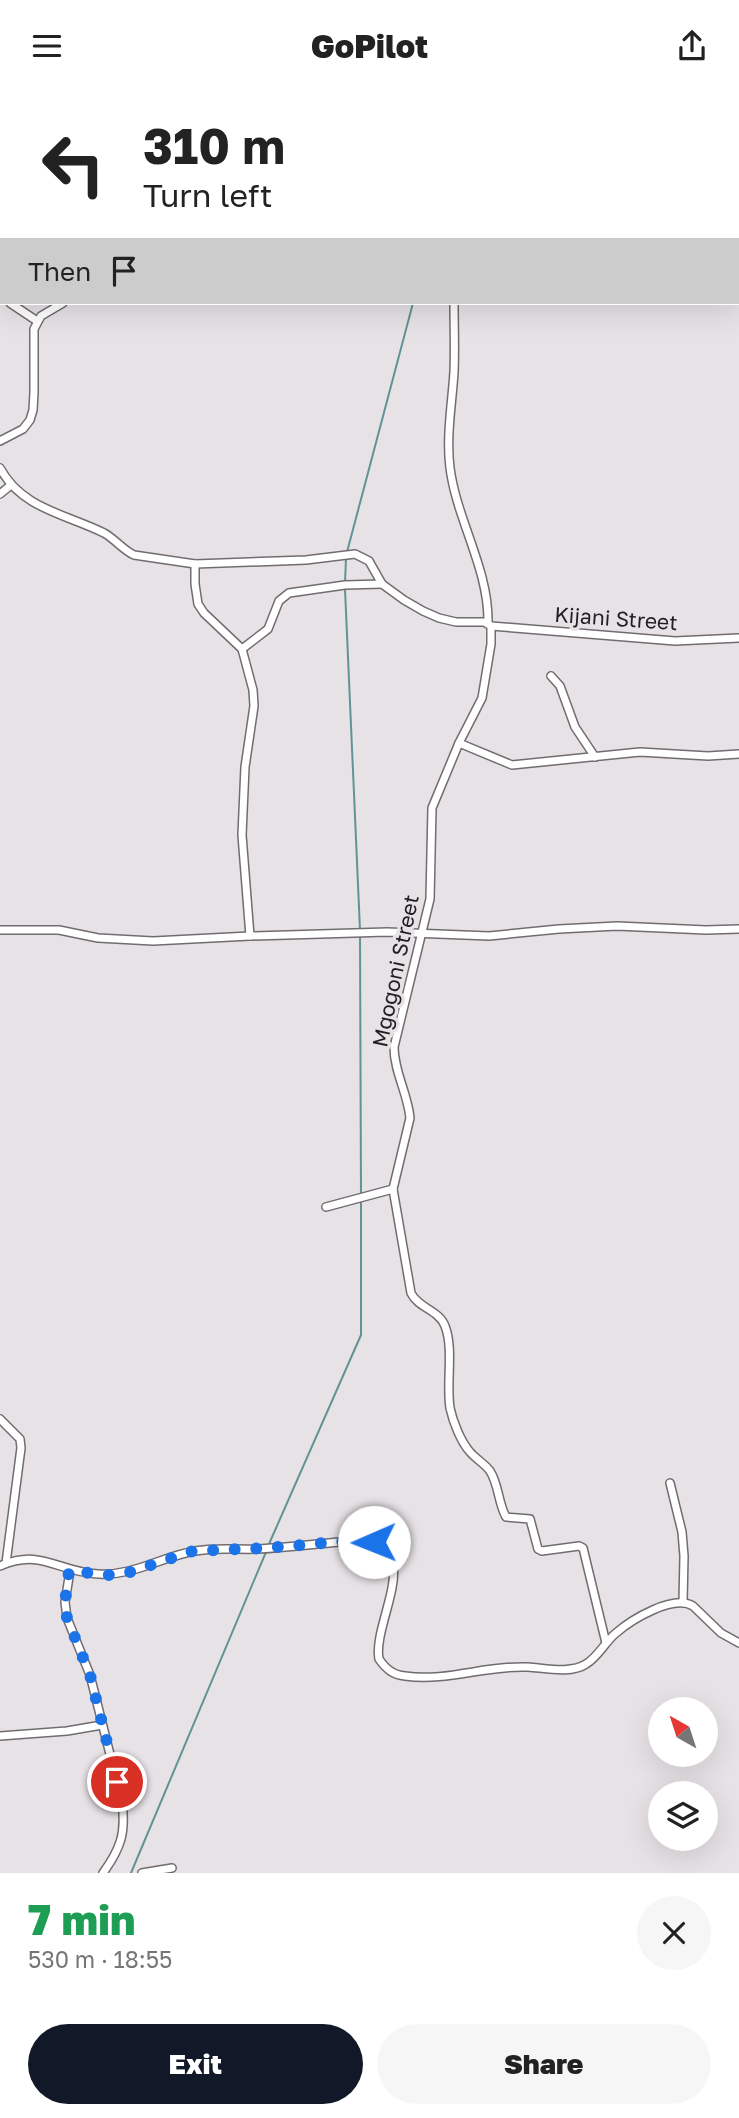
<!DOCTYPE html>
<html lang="en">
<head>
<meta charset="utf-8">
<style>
	:root { --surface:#fff; --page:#f6f6f6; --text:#222; --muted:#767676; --accent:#111827 }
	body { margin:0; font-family:"Golos Text",sans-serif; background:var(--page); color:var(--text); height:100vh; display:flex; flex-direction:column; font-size:26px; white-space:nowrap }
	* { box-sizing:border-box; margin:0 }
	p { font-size:23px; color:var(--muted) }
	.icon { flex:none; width:38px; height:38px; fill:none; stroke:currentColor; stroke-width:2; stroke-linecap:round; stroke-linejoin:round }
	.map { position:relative; height:1782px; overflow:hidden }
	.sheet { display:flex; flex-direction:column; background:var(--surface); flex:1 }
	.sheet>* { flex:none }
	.guide { position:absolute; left:0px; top:0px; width:740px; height:214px; box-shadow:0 7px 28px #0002; background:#fff; color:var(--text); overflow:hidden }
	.needle { width:46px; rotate:321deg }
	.fabs { position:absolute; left:648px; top:1606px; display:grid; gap:14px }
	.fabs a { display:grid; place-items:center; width:70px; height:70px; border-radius:50%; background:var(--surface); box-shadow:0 7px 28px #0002; font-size:35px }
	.pin { position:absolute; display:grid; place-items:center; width:60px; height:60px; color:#fff; margin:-30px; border:4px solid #fff; border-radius:50%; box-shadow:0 2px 7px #0007 }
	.me { position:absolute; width:77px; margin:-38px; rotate:269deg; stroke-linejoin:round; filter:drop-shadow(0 0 5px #0008) }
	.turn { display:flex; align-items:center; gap:24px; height:147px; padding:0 28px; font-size:32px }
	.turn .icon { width:91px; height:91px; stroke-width:2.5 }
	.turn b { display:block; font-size:49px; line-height:60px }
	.then { display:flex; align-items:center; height:66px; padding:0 28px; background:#0003; gap:14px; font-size:26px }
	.round { display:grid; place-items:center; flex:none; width:74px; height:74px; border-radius:37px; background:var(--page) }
	.headline { display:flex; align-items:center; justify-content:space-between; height:119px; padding:0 28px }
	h1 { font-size:42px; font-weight:800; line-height:52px; color:#1e9e55 }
	.cta { display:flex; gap:14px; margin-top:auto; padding:14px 28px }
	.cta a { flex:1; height:80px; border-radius:42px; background:var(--accent); color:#fff; font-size:28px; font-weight:800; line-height:80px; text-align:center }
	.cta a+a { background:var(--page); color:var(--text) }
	header { display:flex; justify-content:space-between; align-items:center; height:91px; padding:0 28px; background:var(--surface); font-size:32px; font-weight:800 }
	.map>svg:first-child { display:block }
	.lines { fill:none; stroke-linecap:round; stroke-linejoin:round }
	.stream { stroke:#629394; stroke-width:2 }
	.minor-casing { stroke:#716c70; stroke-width:10 }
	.minor { stroke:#fff; stroke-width:7 }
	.route { stroke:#1a73e8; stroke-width:12; stroke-dasharray:0 21.6 }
	.labels { text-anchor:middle; stroke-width:7; stroke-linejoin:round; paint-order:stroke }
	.street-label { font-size:21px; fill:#211f21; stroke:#e7e2e6 }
</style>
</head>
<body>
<header><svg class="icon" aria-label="menu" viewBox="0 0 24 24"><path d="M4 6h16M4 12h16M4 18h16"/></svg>GoPilot<svg class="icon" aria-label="share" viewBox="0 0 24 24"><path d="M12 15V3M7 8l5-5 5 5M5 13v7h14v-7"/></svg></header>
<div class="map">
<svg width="739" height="1782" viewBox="0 0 739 1782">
	<rect width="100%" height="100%" fill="#e7e2e6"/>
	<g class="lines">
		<!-- stream -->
		<g class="stream">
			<polyline points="468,2 469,0"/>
			<polyline points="347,461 413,212"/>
			<polyline points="345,492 346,467"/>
			<polyline points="345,498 360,839"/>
			<polyline points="360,844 361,1105"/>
			<polyline points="269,1453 361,1244 361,1110"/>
			<polyline points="131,1782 266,1461"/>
		</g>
		<defs>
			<g id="minor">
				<polyline points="119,0 120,2"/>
				<polyline points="305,2 305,0"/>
				<polyline points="0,207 2,207"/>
				<polyline points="10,212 37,230"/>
				<path d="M454 212C454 235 455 258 454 281 452 313 446 345 450 377 457 430 489 478 488 532"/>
				<polyline points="0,350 23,338 30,329 33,319 34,301 34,238 41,225 63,212"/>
				<path d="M0 377C22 418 66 423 104 442 115 448 123 459 134 464L195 473 306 469 355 463 369 470 382 493 404 509 423 520 439 527 456 531H484L491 535V553L482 607 459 652 432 717 430 808 394 956C394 981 408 1003 410 1027L393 1098 411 1202C418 1217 439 1219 445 1235 454 1258 446 1291 450 1317 453 1331 461 1351 470 1361 476 1368 485 1373 490 1380 499 1394 498 1412 506 1426L530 1428 538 1458 542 1460 579 1455 583 1457 606 1552"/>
				<polyline points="0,403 11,394"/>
				<polyline points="195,473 195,493 198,513 204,522 242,558 253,599 254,615 245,676 242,744 250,845"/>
				<polyline points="491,535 675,550 739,547"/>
				<polyline points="242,558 268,538 279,510 289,502 345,494 382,493"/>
				<polyline points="551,585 560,595 575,636 595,666"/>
				<polyline points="459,652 512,674 640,661 708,665 739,663"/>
				<polyline points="0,839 59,839 98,847 153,850 250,845 387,841 489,845 559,838 617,835 706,839 739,838"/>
				<polyline points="326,1116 393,1098"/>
				<polyline points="0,1328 20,1348 21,1357 6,1472"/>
				<polyline points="670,1392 682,1441 684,1465 683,1511"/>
				<path d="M0 1475C42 1457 57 1481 98 1483 135 1485 160 1466 195 1460 216 1456 238 1459 259 1458 293 1456 327 1452 360 1449 427 1455 372 1531 379 1568 386 1578 393 1584 405 1585 447 1591 486 1574 528 1576 545 1577 571 1583 586 1573 598 1566 605 1551 616 1542 631 1529 673 1503 693 1515L721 1542 739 1552"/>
				<path d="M70 1480 65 1511 67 1527 90 1584 122 1711C126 1742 121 1757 103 1782"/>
				<polyline points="0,1645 67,1640 102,1634"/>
				<polyline points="142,1782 172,1777"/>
			</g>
		</defs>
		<!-- minor casing -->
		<use href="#minor" class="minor-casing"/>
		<!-- minor -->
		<use href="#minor" class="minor"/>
	</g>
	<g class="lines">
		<!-- route -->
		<polyline class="route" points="117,1691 90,1584 67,1527 65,1511 69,1480 110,1484 127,1482 193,1460 267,1457 360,1449 374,1451"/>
	</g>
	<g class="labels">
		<!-- street labels -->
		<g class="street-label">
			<text transform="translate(616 528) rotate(4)" y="7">Kijani Street</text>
			<text transform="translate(396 880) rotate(-78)" y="7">Mgogoni Street</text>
		</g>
	</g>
</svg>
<div class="fabs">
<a><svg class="needle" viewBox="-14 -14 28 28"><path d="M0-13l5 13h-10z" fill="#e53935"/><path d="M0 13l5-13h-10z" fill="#767676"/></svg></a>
<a><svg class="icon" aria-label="layers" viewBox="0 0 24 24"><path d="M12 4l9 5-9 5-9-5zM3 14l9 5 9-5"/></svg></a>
</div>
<div class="pin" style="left:117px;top:1691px;background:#d93025"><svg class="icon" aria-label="arrive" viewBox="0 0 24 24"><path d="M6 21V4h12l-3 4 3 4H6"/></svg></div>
<svg class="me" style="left:374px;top:1451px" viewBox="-20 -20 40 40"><circle r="19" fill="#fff"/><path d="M0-13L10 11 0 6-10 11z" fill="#1a73e8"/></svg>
<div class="guide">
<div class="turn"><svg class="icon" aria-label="left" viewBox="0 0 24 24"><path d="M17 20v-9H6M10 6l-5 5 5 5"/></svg><div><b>310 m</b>Turn left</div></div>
<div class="then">Then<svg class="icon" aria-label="arrive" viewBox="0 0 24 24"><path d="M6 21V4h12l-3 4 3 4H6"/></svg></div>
</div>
</div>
<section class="sheet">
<div class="headline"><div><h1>7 min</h1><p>530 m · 18:55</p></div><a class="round"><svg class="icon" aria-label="close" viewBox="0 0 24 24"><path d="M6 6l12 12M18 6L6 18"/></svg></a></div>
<div class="cta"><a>Exit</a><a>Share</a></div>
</section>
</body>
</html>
